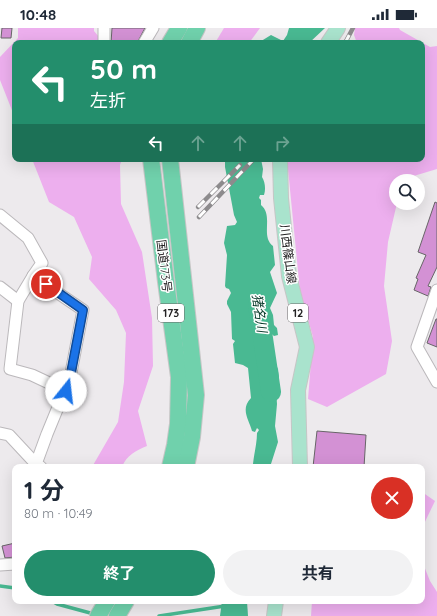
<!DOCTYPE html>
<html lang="ja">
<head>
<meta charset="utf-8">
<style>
	:root { --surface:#fff; --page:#f2f2f3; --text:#1f2937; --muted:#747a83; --accent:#238e6c }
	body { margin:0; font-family:Quicksand,"Noto Sans JP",sans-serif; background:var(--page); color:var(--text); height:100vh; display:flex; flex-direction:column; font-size:15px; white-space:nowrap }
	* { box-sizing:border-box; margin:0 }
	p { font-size:13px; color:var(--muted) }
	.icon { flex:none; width:22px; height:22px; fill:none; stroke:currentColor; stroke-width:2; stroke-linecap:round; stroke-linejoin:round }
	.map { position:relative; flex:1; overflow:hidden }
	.panel { position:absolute; left:12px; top:436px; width:413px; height:140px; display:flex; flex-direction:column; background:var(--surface); border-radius:8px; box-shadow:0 4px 16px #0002 }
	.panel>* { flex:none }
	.top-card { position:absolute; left:12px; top:12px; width:413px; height:122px; border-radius:8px; box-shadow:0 4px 16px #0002; background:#238e6c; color:#fff; overflow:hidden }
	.controls { position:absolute; left:389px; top:146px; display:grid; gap:8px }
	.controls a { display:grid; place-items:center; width:36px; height:36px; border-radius:50%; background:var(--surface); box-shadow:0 4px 16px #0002; font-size:20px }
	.pin { position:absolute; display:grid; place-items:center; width:34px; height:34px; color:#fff; margin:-17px; border:2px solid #fff; border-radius:50%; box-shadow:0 1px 4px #0007 }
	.me { position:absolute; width:44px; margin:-22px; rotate:16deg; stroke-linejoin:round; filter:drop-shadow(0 0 3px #0008) }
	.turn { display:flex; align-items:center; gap:14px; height:84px; padding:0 12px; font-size:18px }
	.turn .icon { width:52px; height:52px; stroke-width:2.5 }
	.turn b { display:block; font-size:28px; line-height:34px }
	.lanes { display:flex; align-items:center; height:38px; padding:0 12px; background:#0003; justify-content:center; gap:20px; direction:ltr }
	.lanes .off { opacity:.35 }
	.round { display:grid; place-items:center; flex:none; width:42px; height:42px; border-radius:21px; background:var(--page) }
	.head { display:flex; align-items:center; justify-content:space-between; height:68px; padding:0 12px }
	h1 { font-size:24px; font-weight:700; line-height:30px }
	.action { display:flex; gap:8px; margin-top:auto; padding:8px 12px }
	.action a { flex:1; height:46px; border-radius:24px; background:var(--accent); color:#fff; font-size:16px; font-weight:700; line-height:46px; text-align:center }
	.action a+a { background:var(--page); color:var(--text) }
	.status { display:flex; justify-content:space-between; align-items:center; height:28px; padding:0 20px; background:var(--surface); direction:ltr }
	.status svg { height:11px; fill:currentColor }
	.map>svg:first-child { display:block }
	.green { fill:#edafee }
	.water { fill:#49b992 }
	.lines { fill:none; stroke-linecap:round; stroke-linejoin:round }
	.stream { stroke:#49b992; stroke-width:3.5 }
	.river { stroke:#49b992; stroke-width:20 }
	.building { fill:#d391d4; stroke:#686568 }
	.minor-casing { stroke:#bbb8bb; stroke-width:13 }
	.major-casing { stroke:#c6c6c6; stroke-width:16 }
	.highway-casing { stroke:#c6c6c6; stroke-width:18 }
	.minor { stroke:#fff; stroke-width:11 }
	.major { stroke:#a9e3cd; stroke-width:14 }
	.highway { stroke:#70d1ac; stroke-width:16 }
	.rail-casing { stroke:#8d8b8d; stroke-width:4.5 }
	.rail { stroke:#fff; stroke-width:3; stroke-dasharray:9; stroke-linecap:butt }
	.route-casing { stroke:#114b97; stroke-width:10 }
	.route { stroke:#1a73e8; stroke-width:7 }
	.labels { text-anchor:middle; stroke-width:3; stroke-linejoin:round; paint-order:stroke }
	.shield { fill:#fff; stroke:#656465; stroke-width:1 }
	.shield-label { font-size:11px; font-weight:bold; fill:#232223 }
	.street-label { font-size:12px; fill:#232223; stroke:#fff }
	.water-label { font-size:13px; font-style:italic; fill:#093b2b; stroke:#fff }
</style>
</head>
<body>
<div class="status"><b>10:48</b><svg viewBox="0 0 49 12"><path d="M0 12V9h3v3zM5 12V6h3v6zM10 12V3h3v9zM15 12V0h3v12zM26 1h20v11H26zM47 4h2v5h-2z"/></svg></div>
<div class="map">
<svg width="437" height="588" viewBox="0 0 437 588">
	<rect width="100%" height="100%" fill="#edeaed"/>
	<!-- green -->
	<g class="green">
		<polygon points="18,0 94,0 94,3 104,15 15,15 15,90 0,52 0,29 18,10"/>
		<polygon points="224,0 260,0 249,15 215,15"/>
		<polygon points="355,0 399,0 400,2 430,19 437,18 437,141 407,150 406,153 396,153 396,175 397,175 388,214 384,258 392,313 386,346 327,379 308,371 313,309 300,263 287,131 422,131 422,15 357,15 354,7"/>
		<path d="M32 131H122L120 137 121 176 142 224 152 290 153 338 138 383 147 418C135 423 127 427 122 439H92L118 394 124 354 126 305 116 282 89 251 92 229 74 189 49 174Z"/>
		<polygon points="422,464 435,473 422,500"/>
		<polygon points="422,533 430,553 437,564 437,588 311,588 312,573 422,573"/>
	</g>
	<!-- water -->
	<g class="water">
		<polygon points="289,0 325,0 309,15 258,15 271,7 283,13 287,7"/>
		<path d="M225 131H261L263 141 262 149C265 154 266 161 264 167H260L259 170 261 172V177C274 188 260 208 273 218L275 237 270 244 277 265 270 280 273 287 274 297 277 300 278 307 274 308 266 301 263 302 262 305 264 306V308L260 309 258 315 259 319 267 324 268 328 263 335 264 337 274 339 276 337 278 341 279 349 276 362 277 376 275 398 278 414 270 439H252L251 438 253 436C254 426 257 415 257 405L259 402 257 400 255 404 252 403C249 392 240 381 251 370L248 340 243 337 235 335 233 316 235 313 232 311 231 284 227 276V273L231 265 229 261 226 260 225 258 227 227 224 215 227 198 235 197 237 194 234 187 225 139Z"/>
		<polygon points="222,573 247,573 248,588 220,588"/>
	</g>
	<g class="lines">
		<!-- stream -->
		<g class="stream">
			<polyline points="0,558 15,560"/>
			<polyline points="52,573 57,576 94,586"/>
			<polyline points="159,588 225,578"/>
		</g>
		<!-- river -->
		<polyline class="river" points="258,277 271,364"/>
	</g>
	<!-- building -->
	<g class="building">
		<polygon points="2,0 12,0 11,10 1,10"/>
		<polygon points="112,0 145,0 137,15 111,15"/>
		<polygon points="435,174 437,175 437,239 428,258 431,259 428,268 414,262 418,251 416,250 426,227 418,224"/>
		<polygon points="436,291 437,291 437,319 427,315"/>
		<polygon points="317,403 366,407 364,439 313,439"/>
		<polygon points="15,515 15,529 5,530 2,518"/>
	</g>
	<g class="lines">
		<defs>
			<g id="minor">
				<polyline points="104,0 104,15"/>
				<polyline points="144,15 153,0"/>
				<polyline points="0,187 28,210 42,235 33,248"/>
				<polyline points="0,259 18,273"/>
				<polyline points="437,262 417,319 437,354"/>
				<polyline points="0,405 9,407 36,436 41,439"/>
				<polyline points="36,436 47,406 70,350 83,282 33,248 18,273 10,341 32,347 66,363"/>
				<polyline points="0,537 15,536"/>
			</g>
			<g id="major">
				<polyline points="328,15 338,0"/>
				<polyline points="280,131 281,170 289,248 307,319 298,362 300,439"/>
				<polyline points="274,588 276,573"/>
			</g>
			<g id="highway">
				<polyline points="170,15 179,0"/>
				<polyline points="189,15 197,0"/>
				<polyline points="151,131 166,254 179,349 178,396 175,417 170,439"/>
				<polyline points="170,131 196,367 192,409 186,439"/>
				<polyline points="98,588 107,573"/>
				<polyline points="117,588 126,573"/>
			</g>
		</defs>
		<!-- minor casing -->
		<use href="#minor" class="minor-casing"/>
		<!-- major casing -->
		<use href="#major" class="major-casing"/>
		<!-- highway casing -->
		<use href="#highway" class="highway-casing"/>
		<!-- minor -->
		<use href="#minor" class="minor"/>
		<!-- major -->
		<use href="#major" class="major"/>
		<!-- highway -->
		<use href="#highway" class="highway"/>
		<defs>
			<g id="rail">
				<polyline points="345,15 353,0"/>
				<polyline points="198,179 240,137"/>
				<polyline points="199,189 254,131"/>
			</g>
		</defs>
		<!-- rail casing -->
		<use href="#rail" class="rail-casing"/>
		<!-- rail -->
		<use href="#rail" class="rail"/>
	</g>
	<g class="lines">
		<defs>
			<polyline id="route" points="46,256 83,282 70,350 66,363"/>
		</defs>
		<!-- route casing -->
		<use href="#route" class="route-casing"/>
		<!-- route -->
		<use href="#route" class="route"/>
	</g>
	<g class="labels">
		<!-- shield labels -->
		<g class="shield">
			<rect x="158" y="276" width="26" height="18" rx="3"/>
			<rect x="288" y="276" width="20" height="18" rx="3"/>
		</g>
		<g class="shield-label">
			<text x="171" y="289">173</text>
			<text x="298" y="289">12</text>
		</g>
		<!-- street labels -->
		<g class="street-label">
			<text transform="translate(288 226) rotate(83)" y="4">川西篠山線</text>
			<text transform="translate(164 238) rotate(83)" y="4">国道173号</text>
		</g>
		<!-- water labels -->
		<g class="water-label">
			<text transform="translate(260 285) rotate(82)" y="5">猪名川</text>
		</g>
	</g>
</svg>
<div class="controls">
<a><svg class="icon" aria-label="search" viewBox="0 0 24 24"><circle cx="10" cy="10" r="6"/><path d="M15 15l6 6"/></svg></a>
</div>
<div class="pin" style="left:46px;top:256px;background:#d93025"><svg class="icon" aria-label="arrive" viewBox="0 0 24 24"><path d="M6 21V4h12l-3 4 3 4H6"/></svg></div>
<svg class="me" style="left:66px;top:363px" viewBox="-20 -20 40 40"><circle r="19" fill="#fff"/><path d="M0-13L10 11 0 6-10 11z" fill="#1a73e8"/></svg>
<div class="top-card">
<div class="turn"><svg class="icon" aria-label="left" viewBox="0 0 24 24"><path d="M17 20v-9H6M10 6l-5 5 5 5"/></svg><div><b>50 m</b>左折</div></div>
<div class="lanes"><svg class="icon" aria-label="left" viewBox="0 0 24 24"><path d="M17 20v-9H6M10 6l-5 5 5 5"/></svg><svg class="icon off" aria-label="ahead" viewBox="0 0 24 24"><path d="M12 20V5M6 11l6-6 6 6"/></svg><svg class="icon off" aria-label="ahead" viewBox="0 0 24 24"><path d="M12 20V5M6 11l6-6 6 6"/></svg><svg class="icon off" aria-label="right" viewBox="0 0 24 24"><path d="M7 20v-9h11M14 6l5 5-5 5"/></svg></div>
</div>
<section class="panel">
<div class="head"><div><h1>1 分</h1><p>80 m · 10:49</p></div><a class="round" style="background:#d93025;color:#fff"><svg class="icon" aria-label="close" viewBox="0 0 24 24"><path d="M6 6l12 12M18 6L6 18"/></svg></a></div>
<div class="action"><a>終了</a><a>共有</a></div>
</section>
</div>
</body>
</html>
